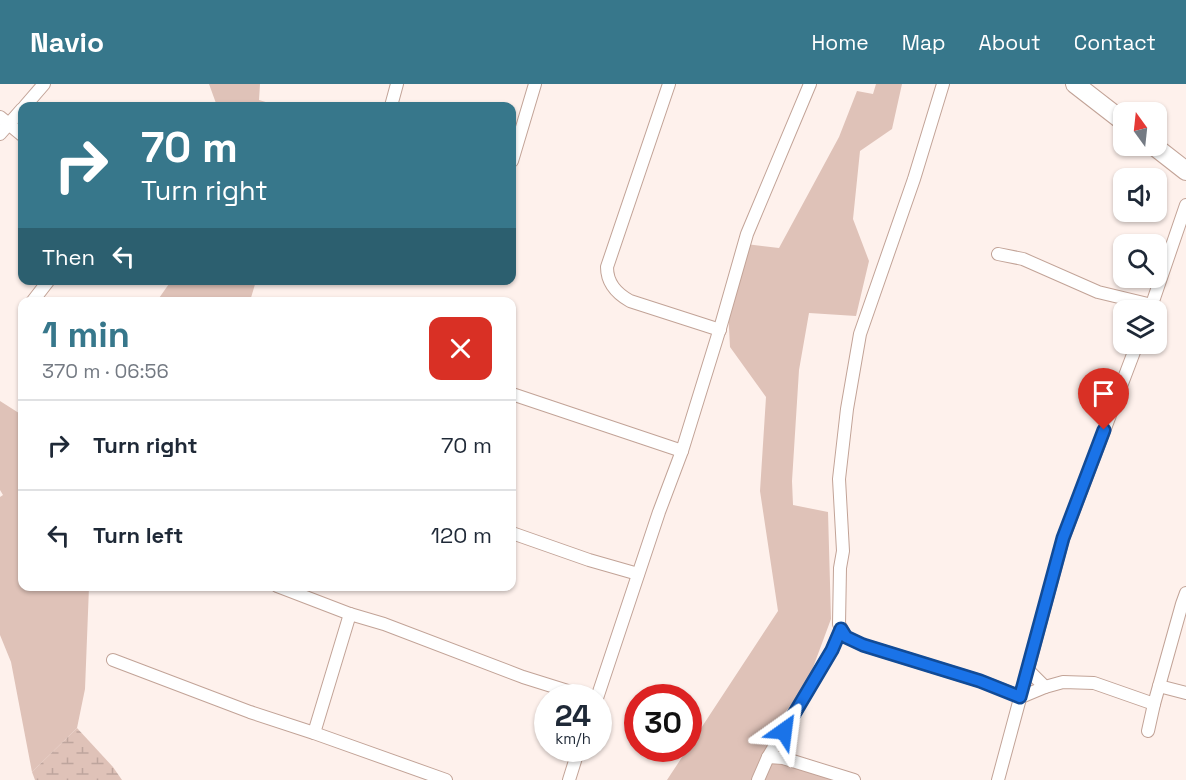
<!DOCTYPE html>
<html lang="en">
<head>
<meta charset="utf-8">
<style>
	:root { --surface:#fff; --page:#f6f6f7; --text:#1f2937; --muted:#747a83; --line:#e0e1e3; --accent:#37778b }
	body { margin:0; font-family:"Space Grotesk",sans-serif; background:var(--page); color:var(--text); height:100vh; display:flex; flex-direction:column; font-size:22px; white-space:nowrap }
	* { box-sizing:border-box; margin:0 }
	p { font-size:20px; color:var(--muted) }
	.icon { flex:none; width:33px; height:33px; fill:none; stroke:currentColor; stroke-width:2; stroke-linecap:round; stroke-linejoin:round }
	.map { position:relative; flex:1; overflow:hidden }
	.drawer { position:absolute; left:18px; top:213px; width:498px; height:294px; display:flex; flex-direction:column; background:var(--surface); border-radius:12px; box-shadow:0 2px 4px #0004 }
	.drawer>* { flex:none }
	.guide { position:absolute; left:18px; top:18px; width:498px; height:183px; border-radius:12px; box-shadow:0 2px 4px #0004; background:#37778b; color:#fff; overflow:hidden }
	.needle { width:39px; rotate:345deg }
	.tools { position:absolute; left:1113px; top:18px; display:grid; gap:12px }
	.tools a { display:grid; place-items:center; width:54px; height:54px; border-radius:12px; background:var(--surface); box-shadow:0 2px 4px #0004; font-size:30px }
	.speed { position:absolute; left:534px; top:600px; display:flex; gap:12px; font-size:30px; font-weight:700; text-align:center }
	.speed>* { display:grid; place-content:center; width:78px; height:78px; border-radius:50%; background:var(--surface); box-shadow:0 2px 4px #0004; line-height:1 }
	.speed small { font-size:15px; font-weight:400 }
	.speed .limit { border:9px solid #d22; background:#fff; color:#111 }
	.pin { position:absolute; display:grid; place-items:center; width:51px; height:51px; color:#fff; margin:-62px -26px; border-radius:50% 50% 50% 0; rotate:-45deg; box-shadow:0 0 6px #0007 }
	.pin .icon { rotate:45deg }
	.me { position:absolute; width:66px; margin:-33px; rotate:31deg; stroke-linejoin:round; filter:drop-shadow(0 0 4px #0008) }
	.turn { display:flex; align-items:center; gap:21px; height:126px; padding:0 24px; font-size:27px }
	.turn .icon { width:78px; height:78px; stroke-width:2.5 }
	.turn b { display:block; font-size:42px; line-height:51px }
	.then { display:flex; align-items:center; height:57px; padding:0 24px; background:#0003; gap:12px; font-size:22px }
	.round { display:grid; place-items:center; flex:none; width:63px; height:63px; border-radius:12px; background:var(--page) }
	.overview { display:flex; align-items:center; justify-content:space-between; height:102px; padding:0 24px }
	h1 { font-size:36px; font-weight:700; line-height:45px; color:var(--accent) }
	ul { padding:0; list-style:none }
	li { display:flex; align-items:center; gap:18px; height:90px; padding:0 24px; border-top:2px solid var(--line) }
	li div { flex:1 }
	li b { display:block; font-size:22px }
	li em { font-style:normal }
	header { display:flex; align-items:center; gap:36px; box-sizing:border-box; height:84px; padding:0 30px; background:var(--accent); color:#fff }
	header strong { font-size:28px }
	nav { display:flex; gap:33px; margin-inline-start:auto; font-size:21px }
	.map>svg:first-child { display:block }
	.grass { fill:#dfc2b8 }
	.wetland { fill:url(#wetland-marsh) }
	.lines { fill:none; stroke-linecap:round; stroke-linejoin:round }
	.minor-casing { stroke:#c2a397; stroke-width:14 }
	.secondary-casing { stroke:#c2a397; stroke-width:20 }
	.minor { stroke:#fff; stroke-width:12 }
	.secondary { stroke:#fff; stroke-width:18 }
	.route-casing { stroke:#114b97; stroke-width:15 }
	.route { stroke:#1a73e8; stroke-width:10 }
</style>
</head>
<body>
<header>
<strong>Navio</strong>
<nav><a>Home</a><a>Map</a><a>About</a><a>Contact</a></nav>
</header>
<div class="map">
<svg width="1186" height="696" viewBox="0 0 1186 696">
	<defs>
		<pattern id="wetland-marsh" width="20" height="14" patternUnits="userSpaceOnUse" patternTransform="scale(1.5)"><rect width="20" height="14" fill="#dfc2b8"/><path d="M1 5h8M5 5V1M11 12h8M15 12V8" fill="none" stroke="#bea59d"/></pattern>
	</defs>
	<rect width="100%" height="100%" fill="#fef1ec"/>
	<!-- grass -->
	<g class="grass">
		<polygon points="209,0 260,0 259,16 279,22 217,22"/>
		<polygon points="876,0 902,0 892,45 860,67 853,135 869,177 856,232 809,229 799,286 792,397 793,421 828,428 831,535 808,597 766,655 840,696 667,696 778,527 760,407 766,313 730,263 727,206 738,159 779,164 839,53 857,7 873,10"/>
		<polygon points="171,197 171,196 256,197 250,217 157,217"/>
		<polygon points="0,317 22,331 22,502 89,503 85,605 77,644 32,688 11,578 0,551 0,413 3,411 0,406"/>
	</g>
	<!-- wetland -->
	<polygon class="wetland" points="77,644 113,683 122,696 35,696 32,688"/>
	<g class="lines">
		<defs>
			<g id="minor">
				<path d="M669 0 607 183C607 199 616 209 630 217L720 246"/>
				<polyline points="943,0 914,95 860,250 847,325 839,395 843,467 840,484 839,540 846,553 863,561 980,597 1021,613 1045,603 1028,586"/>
				<polyline points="25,22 44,0"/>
				<polyline points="391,22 397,0"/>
				<polyline points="0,33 22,51"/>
				<polyline points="0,50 22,25"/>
				<polyline points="512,77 535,0"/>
				<polyline points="998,170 1023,175 1098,208 1152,221"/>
				<polyline points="32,218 49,196"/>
				<polyline points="1150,226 1186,121"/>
				<polyline points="512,310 682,367"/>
				<polyline points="512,449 589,476 638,490"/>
				<polyline points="277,502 350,530 384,540 523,593 590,614"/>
				<polyline points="113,576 250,628 314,649 446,696"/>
				<polyline points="1159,602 1186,609"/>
				<polyline points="1045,603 1063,598 1094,599 1154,620"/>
				<polyline points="597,614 659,428 682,367 721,241 747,150 810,0"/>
				<polyline points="1148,647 1154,620 1182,520 1186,509"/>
				<polyline points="314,649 350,530"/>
				<polyline points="768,673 783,674 854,696"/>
				<polyline points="569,696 579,664"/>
				<polyline points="758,696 768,673 832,566 841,545"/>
				<polyline points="998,696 1063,455 1137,260"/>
			</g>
			<g id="secondary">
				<polyline points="1075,0 1124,38"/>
				<polyline points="1154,62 1186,87"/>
			</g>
		</defs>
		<!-- minor casing -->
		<use href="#minor" class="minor-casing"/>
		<!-- secondary casing -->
		<use href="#secondary" class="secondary-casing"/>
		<!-- minor -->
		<use href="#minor" class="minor"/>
		<!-- secondary -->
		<use href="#secondary" class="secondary"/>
	</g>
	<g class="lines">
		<defs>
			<polyline id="route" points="784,647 832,566 841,545 846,553 863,561 980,597 1020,613 1063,454 1104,346"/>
		</defs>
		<!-- route casing -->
		<use href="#route" class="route-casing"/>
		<!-- route -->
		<use href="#route" class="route"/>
	</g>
</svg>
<div class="tools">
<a><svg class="needle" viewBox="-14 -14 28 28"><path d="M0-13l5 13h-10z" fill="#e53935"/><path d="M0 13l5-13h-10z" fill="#747a83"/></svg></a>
<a><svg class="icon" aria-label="sound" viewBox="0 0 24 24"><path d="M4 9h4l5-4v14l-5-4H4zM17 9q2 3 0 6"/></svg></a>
<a><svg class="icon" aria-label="search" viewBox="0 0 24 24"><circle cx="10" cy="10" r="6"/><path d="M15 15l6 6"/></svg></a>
<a><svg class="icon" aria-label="layers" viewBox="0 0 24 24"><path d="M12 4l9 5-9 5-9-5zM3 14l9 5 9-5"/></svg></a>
</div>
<div class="speed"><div>24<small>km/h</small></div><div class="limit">30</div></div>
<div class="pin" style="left:1104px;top:346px;background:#d93025"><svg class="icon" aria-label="arrive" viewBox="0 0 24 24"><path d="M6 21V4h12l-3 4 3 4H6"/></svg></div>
<svg class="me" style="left:784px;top:647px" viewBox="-20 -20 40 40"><path d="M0-17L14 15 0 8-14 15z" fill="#1a73e8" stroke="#fff" stroke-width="4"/></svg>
<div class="guide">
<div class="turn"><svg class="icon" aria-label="right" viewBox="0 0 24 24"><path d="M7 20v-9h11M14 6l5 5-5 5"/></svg><div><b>70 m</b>Turn right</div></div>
<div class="then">Then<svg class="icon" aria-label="left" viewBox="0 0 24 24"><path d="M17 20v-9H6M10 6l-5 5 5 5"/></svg></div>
</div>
<section class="drawer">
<div class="overview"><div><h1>1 min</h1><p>370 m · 06:56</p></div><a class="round" style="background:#d93025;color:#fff"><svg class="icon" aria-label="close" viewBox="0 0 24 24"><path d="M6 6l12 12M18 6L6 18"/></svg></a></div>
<ul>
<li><svg class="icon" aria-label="right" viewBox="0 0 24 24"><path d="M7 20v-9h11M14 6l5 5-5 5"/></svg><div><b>Turn right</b></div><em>70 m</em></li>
<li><svg class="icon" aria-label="left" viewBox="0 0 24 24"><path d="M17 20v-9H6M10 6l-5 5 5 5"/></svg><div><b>Turn left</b></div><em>120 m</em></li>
</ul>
</section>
</div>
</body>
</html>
